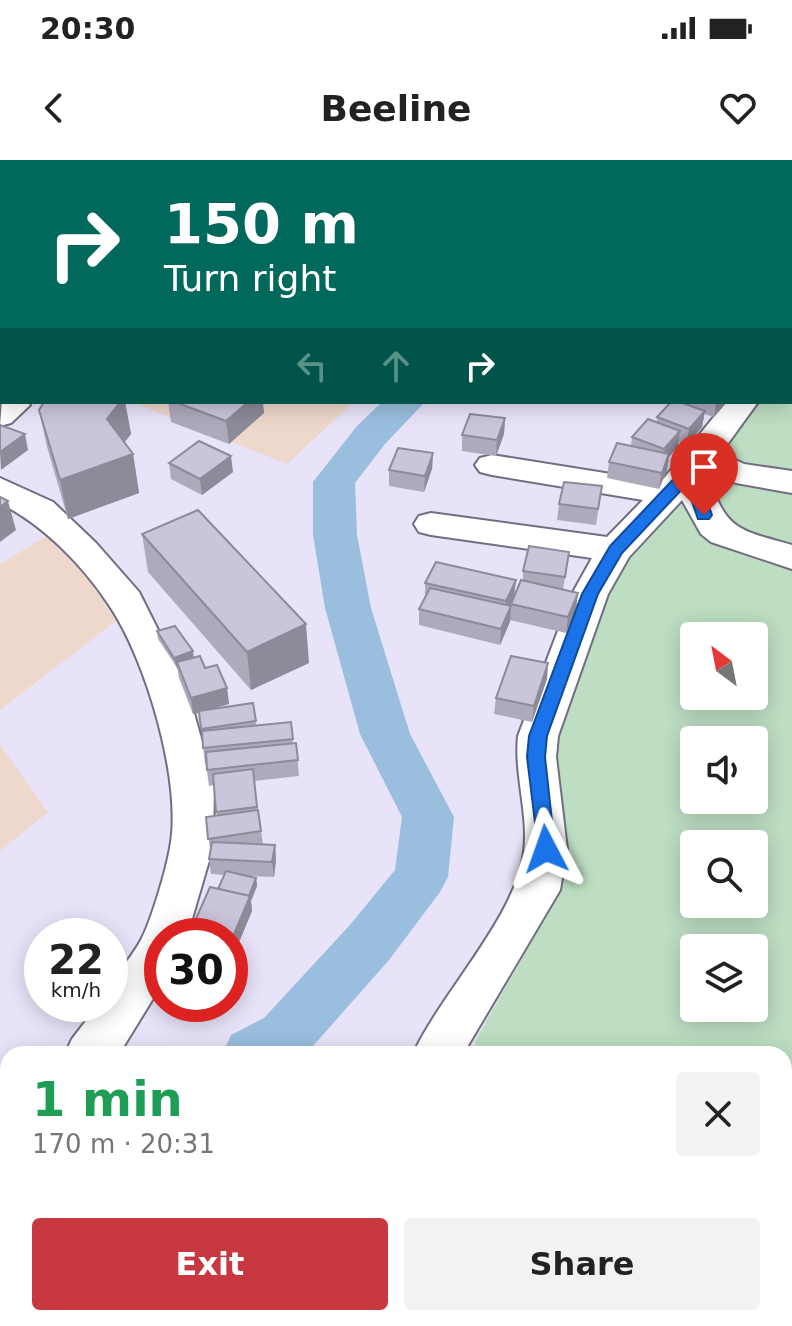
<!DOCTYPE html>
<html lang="en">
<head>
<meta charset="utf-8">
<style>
	:root { --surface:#fff; --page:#f2f2f2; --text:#222; --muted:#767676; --accent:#c83841 }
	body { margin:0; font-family:"DejaVu Sans",sans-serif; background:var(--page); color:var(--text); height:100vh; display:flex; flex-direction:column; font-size:30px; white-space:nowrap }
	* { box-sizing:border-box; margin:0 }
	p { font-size:26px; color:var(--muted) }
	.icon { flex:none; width:44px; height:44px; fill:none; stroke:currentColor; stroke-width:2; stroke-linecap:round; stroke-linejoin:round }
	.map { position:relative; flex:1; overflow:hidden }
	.sheet { position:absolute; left:0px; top:886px; width:792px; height:280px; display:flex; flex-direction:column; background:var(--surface); border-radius:24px 24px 0 0; box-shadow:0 4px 20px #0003 }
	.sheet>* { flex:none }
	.top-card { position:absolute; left:0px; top:0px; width:792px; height:244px; box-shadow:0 4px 20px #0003; background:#00695c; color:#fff; overflow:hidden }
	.needle { width:52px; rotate:328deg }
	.fabs { position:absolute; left:680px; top:462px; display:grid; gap:16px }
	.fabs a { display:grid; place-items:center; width:88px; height:88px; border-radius:8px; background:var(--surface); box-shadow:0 4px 20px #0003; font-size:40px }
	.speed { position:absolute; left:24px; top:758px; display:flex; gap:16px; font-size:40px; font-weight:700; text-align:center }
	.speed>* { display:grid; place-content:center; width:104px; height:104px; border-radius:50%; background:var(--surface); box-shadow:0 4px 20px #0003; line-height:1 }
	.speed small { font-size:20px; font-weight:400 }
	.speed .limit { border:12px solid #d22; background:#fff; color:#111 }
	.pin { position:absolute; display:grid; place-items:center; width:68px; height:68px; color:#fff; margin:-82px -34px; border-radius:50% 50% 50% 0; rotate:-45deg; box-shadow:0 0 8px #0007 }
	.pin .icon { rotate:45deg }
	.me { position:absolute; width:88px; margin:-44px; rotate:356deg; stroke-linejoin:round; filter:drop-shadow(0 0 6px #0008) }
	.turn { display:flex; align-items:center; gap:28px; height:168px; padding:0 32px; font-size:36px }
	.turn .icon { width:104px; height:104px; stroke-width:2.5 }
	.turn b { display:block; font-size:56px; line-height:68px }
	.lanes { display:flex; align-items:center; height:76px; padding:0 32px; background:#0003; justify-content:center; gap:40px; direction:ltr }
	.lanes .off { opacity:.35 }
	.round { display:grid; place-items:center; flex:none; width:84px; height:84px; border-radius:8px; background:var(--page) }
	.headline { display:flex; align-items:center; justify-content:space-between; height:136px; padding:0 32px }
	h1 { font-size:48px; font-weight:700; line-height:60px; color:#1e9e55 }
	.action { display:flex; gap:16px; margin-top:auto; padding:16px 32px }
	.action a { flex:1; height:92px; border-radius:8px; background:var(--accent); color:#fff; font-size:32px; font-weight:700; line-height:92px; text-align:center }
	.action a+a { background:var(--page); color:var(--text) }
	.status { display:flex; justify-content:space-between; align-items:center; height:56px; padding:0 40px; background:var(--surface); direction:ltr }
	.status svg { height:22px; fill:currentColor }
	header { display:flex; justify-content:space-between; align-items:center; height:104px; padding:0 32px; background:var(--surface); font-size:36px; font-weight:700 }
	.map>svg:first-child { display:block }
	.industrial { fill:#eed8cb }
	.green { fill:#bddec3; fill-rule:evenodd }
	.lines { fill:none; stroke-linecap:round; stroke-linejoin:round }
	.river { fill:#9abede; fill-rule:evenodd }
	.minor-casing { stroke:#726e81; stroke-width:4 }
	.major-casing { stroke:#fff; stroke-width:4 }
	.minor { fill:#fff; fill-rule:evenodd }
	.major { fill:#dbacac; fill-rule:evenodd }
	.wall { fill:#aea9bb }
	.shaded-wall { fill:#8d8a99 }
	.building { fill:#cac5da; stroke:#8d8a99; stroke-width:2 }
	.route { fill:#1a73e8; stroke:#114b97; stroke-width:2 }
</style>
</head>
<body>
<div class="status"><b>20:30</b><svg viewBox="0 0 49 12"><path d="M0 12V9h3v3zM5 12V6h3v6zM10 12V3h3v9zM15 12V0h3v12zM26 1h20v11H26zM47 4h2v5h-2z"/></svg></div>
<header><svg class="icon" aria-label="back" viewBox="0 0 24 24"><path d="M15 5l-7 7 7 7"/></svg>Beeline<svg class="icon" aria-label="heart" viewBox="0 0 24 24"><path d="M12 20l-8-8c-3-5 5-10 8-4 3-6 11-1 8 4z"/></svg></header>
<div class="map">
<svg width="792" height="1166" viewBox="0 0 792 1166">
	<rect width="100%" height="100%" fill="#e8e3f9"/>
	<!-- industrial -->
	<g class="industrial">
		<polygon points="132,242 354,242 287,304"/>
		<polygon points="50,374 71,393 116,461 0,550 0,404"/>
		<polygon points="0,585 48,652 0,691"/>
	</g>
	<!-- green -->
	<path class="green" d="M792 200V1166H535L525 1158H784V894H474L475 881 556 738 566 687 552 586 601 440 626 395 756 242H790ZM694 476H754V536H694ZM694 580H754V640H694ZM694 684H754V744H694ZM694 788H754V848H694Z"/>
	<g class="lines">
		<!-- river -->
		<g class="river">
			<polygon points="627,0 659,0 660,2 628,2"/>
			<polygon points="382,242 425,242 385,284 355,323 357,375 371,448 410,574 454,657 448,717 440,732 389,800 306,894 222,894 231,875 264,858 349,766 395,710 402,657 360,574 325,448 313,375 313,322 357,266"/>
			<polygon points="8,1069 8,1150 0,1154 0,1072"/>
		</g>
		<defs>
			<g id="minor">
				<polygon points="85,0 117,0 84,2"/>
				<polygon points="148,0 174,0 175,2 149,2"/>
				<polygon points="710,0 736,0 737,2 711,2"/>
				<rect x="758" y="0" width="26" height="2"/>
				<polygon points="2,22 2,38 0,39 0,23"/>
				<polygon points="790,102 792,103 792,121 790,120"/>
				<polygon points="790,176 792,176 790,196"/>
				<polygon points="2,239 2,242 28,242 30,245 11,263 0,266"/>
				<path d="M726 242H758L721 293 744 304 792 311V333L736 323 707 312C726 371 736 369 792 385V409L711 382 701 374 682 340 629 397 608 434 558 576 556 597 567 689 560 730 463 894H413C442 832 516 756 524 692 529 655 514 615 518 576L572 434 592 398 431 375 419 372 414 364 419 356 431 353 607 377 643 340 492 315 480 312 475 305 480 298 492 295 661 322Z"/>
				<path d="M0 318 53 342 96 383 139 432 187 528 214 625 213 687 187 776H162V824L119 894H65L72 879 99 844H110C110 818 129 802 141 780 151 761 166 711 170 688 183 624 146 499 109 445 82 404 43 365 0 343Z"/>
				<polygon points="8,962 8,1014 0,1017 0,965"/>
				<polygon points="313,1158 367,1158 364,1166 310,1166"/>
			</g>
			<polygon id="major" points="0,199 2,199 0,220"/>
		</defs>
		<!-- minor casing -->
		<use href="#minor" class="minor-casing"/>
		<!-- major casing -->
		<use href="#major" class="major-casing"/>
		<!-- minor -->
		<use href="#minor" class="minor"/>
		<!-- major -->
		<use href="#major" class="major"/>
	</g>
	<!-- wall -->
	<g class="wall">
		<polygon points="333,0 385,0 388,2 336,2"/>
		<polygon points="402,0 455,0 453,2 402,2"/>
		<polygon points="44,242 125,242 131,274 124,283 133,294 139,333 68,359 47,287 39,250"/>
		<polygon points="168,242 175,242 264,253 229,284 171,262"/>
		<polygon points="683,242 727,242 714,257 704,254 702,267 686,285 678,282 678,286 669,297 667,310 659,329 607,318 609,302 631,286 632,277 657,262 657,257"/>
		<polygon points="505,258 504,274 496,296 462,291 462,275"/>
		<polygon points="433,293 432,309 424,332 389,326 389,310"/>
		<polygon points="169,303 233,312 202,335 171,319"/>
		<polygon points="602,326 596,365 557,360 559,344"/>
		<polygon points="142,374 309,503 251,530 148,412"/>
		<polygon points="569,392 563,430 578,433 576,449 566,473 510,460 500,485 419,465 419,449 425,438 425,423 516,420 514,435 523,420 523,411"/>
		<polygon points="157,471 193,498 227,528 229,544 213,549 253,543 256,565 291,562 293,583 296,583 299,616 254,621 263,684 275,685 276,700 274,717 247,716 256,718 257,726 251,741 252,751 234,794 230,793 230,776 192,776 191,770 218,729 224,715 211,714 209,699 210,690 206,657 217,656 214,625 209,626 206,604 205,604 199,553 193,554 179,518 177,506 176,506 158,479"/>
		<polygon points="548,503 547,519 532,562 494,554 496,538"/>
	</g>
	<!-- shaded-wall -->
	<g class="shaded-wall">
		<polygon points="0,0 59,0 51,2 2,2 2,15 0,16"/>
		<polygon points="429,0 455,0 453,2 429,2"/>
		<polygon points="792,54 792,66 790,68 790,56"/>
		<polygon points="2,99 2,141 0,143 0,100"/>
		<polygon points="120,242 125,242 131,274 113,297 107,259"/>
		<polygon points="248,242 263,242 264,253 229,284 226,261"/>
		<polygon points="716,242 727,242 714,257"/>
		<polygon points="705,251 702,267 686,285 689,269"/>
		<polygon points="505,258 504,274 496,296 497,280"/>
		<polygon points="680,271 678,286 669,297 667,310 659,329 664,289"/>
		<polygon points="25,274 28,290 1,310 0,292"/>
		<polygon points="433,293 432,309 424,332 425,316"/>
		<polygon points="133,294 139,333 68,359 60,320"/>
		<polygon points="231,296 233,312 202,335 200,319"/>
		<polygon points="8,341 16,370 0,382 0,347"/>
		<polygon points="516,420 514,436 505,457 506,441"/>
		<polygon points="578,433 576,449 566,473 568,457"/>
		<polygon points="511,446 510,462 500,485 501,469"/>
		<polygon points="306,464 309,503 251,530 247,492"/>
		<polygon points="193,491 194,500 176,506 174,498"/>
		<polygon points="548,503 547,519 532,562 534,546"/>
		<polygon points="227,528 229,544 193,554 191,538"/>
		<polygon points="275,685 276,700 274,717 272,702"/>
		<polygon points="256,718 257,726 251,741 252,751 234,794 232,779"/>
	</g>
	<!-- building -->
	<g class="building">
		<polygon points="359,0 385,0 388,2 363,2"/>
		<polygon points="513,0 548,0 548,2 510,2"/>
		<polygon points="0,56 2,56 2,99 0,100"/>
		<polygon points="44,242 120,242 107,259 133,294 60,320 39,250"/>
		<polygon points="175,242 248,242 226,261"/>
		<polygon points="671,242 680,242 705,251 689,269 657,257"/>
		<polygon points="470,254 505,258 497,280 462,275"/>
		<polygon points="648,259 680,271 664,289 632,277"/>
		<polygon points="0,265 25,274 0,292"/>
		<polygon points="199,281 231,296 200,319 169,303"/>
		<polygon points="617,283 669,294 662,313 609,302"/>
		<polygon points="398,288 433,293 425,316 389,310"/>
		<polygon points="564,322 602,326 598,349 559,344"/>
		<polygon points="0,337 8,341 0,347"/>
		<polygon points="198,350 306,464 247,492 142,374"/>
		<polygon points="529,386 569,392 565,417 523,411"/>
		<polygon points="436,402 516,420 506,441 425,423"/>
		<polygon points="521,420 578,433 568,457 511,444"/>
		<polygon points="430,428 511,446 501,469 419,449"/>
		<polygon points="175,466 193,491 174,498 157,471"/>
		<polygon points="200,496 205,508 217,505 227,528 191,538 177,502"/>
		<polygon points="511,496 548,503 534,546 496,538"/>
		<polygon points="253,543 256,561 201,569 199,551"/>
		<polygon points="291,562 293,579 203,588 202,571"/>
		<polygon points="296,583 298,600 207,610 206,592"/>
		<polygon points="253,609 257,647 216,652 213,614"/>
		<polygon points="258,650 261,671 208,679 206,657"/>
		<polygon points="212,682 275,685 272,702 209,699"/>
		<polygon points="226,711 256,718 249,736 218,729"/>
		<polygon points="210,727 250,736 232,779 230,779 230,776 219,776 191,770"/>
	</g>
	<!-- route -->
	<polygon class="route" points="690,307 697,312 712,355 709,359 698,359 686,325 622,393 598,434 547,576 545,597 555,689 553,695 539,695 527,597 529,576 582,434 610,386 684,308"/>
</svg>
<div class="fabs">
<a><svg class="needle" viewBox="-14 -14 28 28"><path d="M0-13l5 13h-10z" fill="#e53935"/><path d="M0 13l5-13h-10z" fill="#767676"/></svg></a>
<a><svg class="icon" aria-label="sound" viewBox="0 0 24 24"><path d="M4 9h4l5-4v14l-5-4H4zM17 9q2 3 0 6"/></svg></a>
<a><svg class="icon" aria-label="search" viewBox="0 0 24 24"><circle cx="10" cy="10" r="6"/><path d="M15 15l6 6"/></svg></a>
<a><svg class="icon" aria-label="layers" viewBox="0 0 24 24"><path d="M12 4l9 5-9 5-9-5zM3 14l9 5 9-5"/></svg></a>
</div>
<div class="speed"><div>22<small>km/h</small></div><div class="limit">30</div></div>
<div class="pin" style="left:704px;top:355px;background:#d93025"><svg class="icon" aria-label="arrive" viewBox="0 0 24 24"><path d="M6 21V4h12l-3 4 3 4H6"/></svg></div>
<svg class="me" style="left:546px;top:689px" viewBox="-20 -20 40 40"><path d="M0-17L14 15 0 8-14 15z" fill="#1a73e8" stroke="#fff" stroke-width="4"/></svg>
<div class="top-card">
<div class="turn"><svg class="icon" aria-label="right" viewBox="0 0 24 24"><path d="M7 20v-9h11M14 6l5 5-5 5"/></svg><div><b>150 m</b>Turn right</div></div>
<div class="lanes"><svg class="icon off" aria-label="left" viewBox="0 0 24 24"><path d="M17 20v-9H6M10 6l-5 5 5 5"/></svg><svg class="icon off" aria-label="ahead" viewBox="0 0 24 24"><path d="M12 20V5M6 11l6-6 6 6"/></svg><svg class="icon" aria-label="right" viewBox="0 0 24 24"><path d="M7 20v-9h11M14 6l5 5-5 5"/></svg></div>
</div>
<section class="sheet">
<div class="headline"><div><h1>1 min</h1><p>170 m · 20:31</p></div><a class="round"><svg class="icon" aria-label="close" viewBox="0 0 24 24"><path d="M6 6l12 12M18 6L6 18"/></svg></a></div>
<div class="action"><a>Exit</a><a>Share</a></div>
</section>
</div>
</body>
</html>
